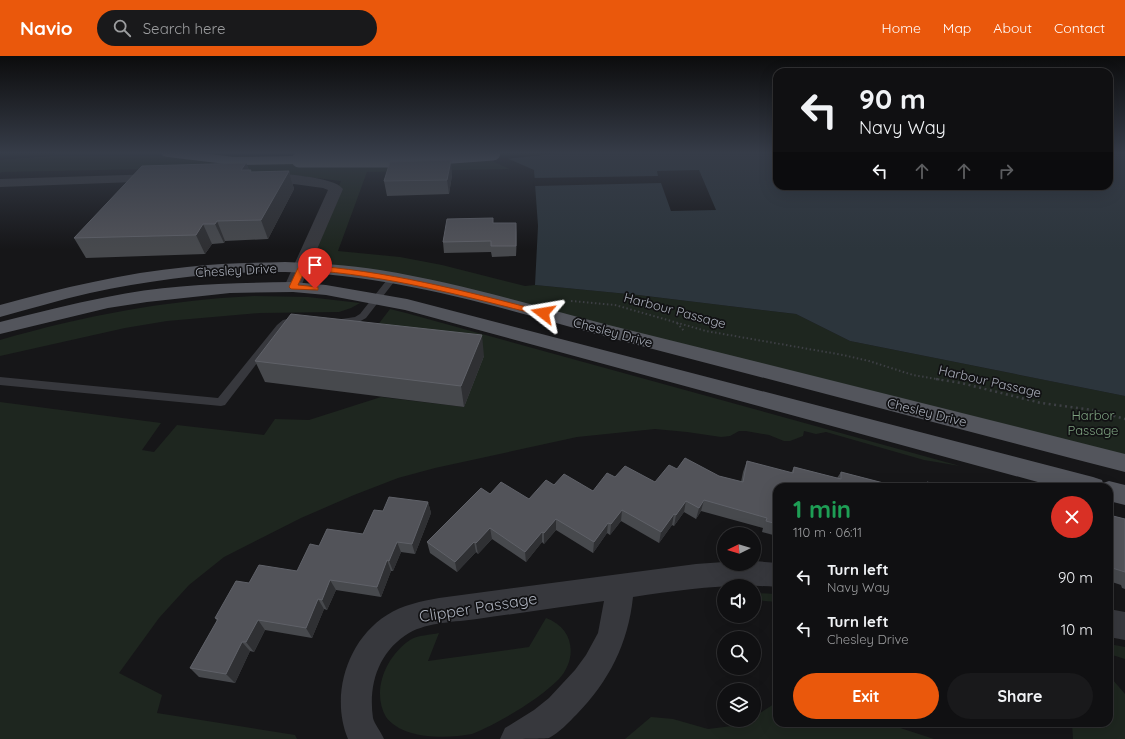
<!DOCTYPE html>
<html lang="en">
<head>
<meta charset="utf-8">
<style>
	:root { --surface:#101012; --page:#19191b; --text:#f1f3f6; --muted:#9c9d9f; --line:#303032; --accent:#ea580c }
	body { margin:0; font-family:Quicksand,sans-serif; background:var(--page); color:var(--text); height:100vh; display:flex; flex-direction:column; font-size:15px; white-space:nowrap }
	* { box-sizing:border-box; margin:0 }
	p { font-size:13px; color:var(--muted) }
	.icon { flex:none; width:22px; height:22px; fill:none; stroke:currentColor; stroke-width:2; stroke-linecap:round; stroke-linejoin:round }
	.map { position:relative; flex:1; overflow:hidden }
	.details { position:absolute; left:773px; top:427px; width:340px; height:244px; display:flex; flex-direction:column; background:var(--surface); border-radius:12px; box-shadow:0 4px 16px #0002,0 0 0 1px var(--line) }
	.details>* { flex:none }
	.top-card { position:absolute; left:773px; top:12px; width:340px; height:122px; border-radius:12px; box-shadow:0 4px 16px #0002,0 0 0 1px var(--line); background:#101012; color:var(--text); overflow:hidden }
	.needle { width:26px; rotate:265deg }
	.fabs { position:absolute; left:717px; top:471px; display:grid; gap:8px }
	.fabs a { display:grid; place-items:center; width:44px; height:44px; border-radius:50%; background:var(--surface); box-shadow:0 4px 16px #0002,0 0 0 1px var(--line); font-size:20px }
	.pin { position:absolute; display:grid; place-items:center; width:34px; height:34px; color:#fff; margin:-41px -17px; border-radius:50% 50% 50% 0; rotate:-45deg; box-shadow:0 0 4px #0007 }
	.pin .icon { rotate:45deg }
	.me { position:absolute; width:44px; margin:-22px; rotate:284deg; stroke-linejoin:round; filter:drop-shadow(0 0 3px #0008) }
	.turn { display:flex; align-items:center; gap:14px; height:84px; padding:0 20px; font-size:18px }
	.turn .icon { width:52px; height:52px; stroke-width:2.5 }
	.turn b { display:block; font-size:28px; line-height:34px }
	.lanes { display:flex; align-items:center; height:38px; padding:0 20px; background:#0003; justify-content:center; gap:20px; direction:ltr }
	.lanes .off { opacity:.35 }
	.round { display:grid; place-items:center; flex:none; width:42px; height:42px; border-radius:21px; background:var(--page) }
	.summary { display:flex; align-items:center; justify-content:space-between; height:68px; padding:0 20px }
	h1 { font-size:24px; font-weight:700; line-height:30px; color:#1e9e55 }
	.button { display:flex; gap:8px; margin-top:auto; padding:8px 20px }
	.button a { flex:1; height:46px; border-radius:24px; background:var(--accent); color:#fff; font-size:16px; font-weight:700; line-height:46px; text-align:center }
	.button a+a { background:var(--page); color:var(--text) }
	ul { padding:0; list-style:none }
	li { display:flex; align-items:center; gap:12px; height:52px; padding:0 20px }
	li div { flex:1 }
	li b { display:block; font-size:15px }
	li em { font-style:normal }
	header { display:flex; align-items:center; gap:24px; box-sizing:border-box; height:56px; padding:0 20px; background:var(--accent); color:#fff }
	header strong { font-size:19px }
	nav { display:flex; gap:22px; margin-inline-start:auto; font-size:14px }
	.search { width:280px; height:36px; background:var(--page); display:flex; align-items:center; gap:10px; box-sizing:border-box; padding:0 14px; border-radius:22px; color:var(--muted); font-size:15px }
	.map>svg:first-child { display:block }
	.green { fill:#1e261f }
	.water { fill:#2c353c }
	.pier { fill:#161618 }
	.lines { fill:none; stroke-linecap:round; stroke-linejoin:round }
	.path-far1 { stroke:#3d3f44; stroke-width:2; stroke-dasharray:1.5 2.5; stroke-linecap:butt }
	.path { stroke:#3d3f44; stroke-width:2.5; stroke-dasharray:2 3.5; stroke-linecap:butt }
	.service { fill:#37383d; fill-rule:evenodd }
	.minor { fill:#37383d; fill-rule:evenodd }
	.primary { fill:#53555c; fill-rule:evenodd }
	.motorway { fill:#63666e; fill-rule:evenodd }
	.motorway-bridge { stroke:#63666e; stroke-width:15 }
	.wall { fill:#47494d }
	.shaded-wall { fill:#2f3033 }
	.building { fill:#525359; stroke:#5f6168 }
	.route { fill:#ea580c; stroke:#983908 }
	.labels { text-anchor:middle; stroke-width:3.5; stroke-linejoin:round; paint-order:stroke }
	.street-label { font-size:13px; fill:#a8adb8; stroke:#111113 }
	.park-label { font-size:13px; fill:#7fa381; stroke:#111113 }
	.near-street-label { font-size:16px; fill:#a8adb8; stroke:#111113 }
</style>
</head>
<body>
<header>
<strong>Navio</strong>
<div class="search"><svg class="icon" aria-label="search" viewBox="0 0 24 24"><circle cx="10" cy="10" r="6"/><path d="M15 15l6 6"/></svg>Search here</div>
<nav><a>Home</a><a>Map</a><a>About</a><a>Contact</a></nav>
</header>
<div class="map">
<svg width="1125" height="683" viewBox="0 0 1125 683">
	<rect width="100%" height="100%" fill="#161618"/>
	<!-- green -->
	<g class="green">
		<polygon points="55,97 480,97 487,103 510,113 367,116 338,195 400,201 442,209 525,230 535,229 638,239 796,258 850,285 1125,340 1125,407 423,228 302,212 341,125 266,116 197,118 201,112 2,116 0,117 0,104 51,100"/>
		<path d="M254 240 308 241 360 247 351 252 339 256 260 257 167 265 125 272 0 300V284C83 260 167 244 254 240Z"/>
		<polygon points="390,253 406,257 960,410 924,404 826,376 816,378 804,375 803,380 790,385 784,385 769,379 746,375 739,375 730,380 721,381 687,376 655,373 577,381 435,412 398,422 354,439 301,462 224,501 189,529 159,562 119,617 162,639 157,657 295,679 297,683 0,683 0,346 161,367 142,394 154,396 177,369 264,379 275,363 309,364 381,341 464,351 377,270"/>
		<polygon points="754,537 777,538 777,546 754,544"/>
		<path d="M546 562C574 572 578 602 559 623 538 644 499 667 472 678 445 683 402 683 386 661 371 635 386 600 410 584 418 579 430 579 439 577L428 605 529 591Z"/>
		<polygon points="1109,588 1125,591 1125,603 1109,598"/>
		<polygon points="1109,622 1112,623 1125,638 1125,683 1073,683 1072,667 1109,667"/>
		<polygon points="777,646 777,667 885,667 934,683 625,683 651,661 673,663 708,673 732,670 746,664 754,664 754,661"/>
	</g>
	<!-- water -->
	<polygon class="water" points="501,97 777,97 777,130 1109,130 1109,97 1125,97 1125,340 850,285 796,258 638,239 535,229 538,170 534,114 509,103"/>
	<!-- pier -->
	<g class="pier">
		<polygon points="499,97 561,97 506,103"/>
		<polygon points="699,114 716,154 671,155 661,127 534,130 533,122 658,120 657,115"/>
	</g>
	<g class="lines">
		<!-- path-far1 -->
		<g class="path-far1">
			<polyline points="571,245 615,249 706,275 843,299 869,305 913,319 942,324"/>
			<polyline points="677,267 684,275"/>
		</g>
		<!-- path -->
		<polyline class="path" points="936,323 961,327 1041,347 1093,354 1125,363"/>
		<!-- service -->
		<g class="service">
			<polygon points="393,219 397,222 366,262 357,267 335,268 333,266 335,264 355,261 360,258 390,220"/>
			<polygon points="296,261 301,264 299,266 289,268 283,273 225,349 221,350 0,329 0,321 218,342 277,269 283,264"/>
		</g>
		<!-- minor -->
		<g class="minor">
			<path d="M262 116C279 118 334 120 343 133L299 235 293 236 287 235 284 231 328 134 323 132 257 123 255 120 257 117Z"/>
			<polygon points="157,118 162,119 164,122 162,125 0,131 0,123"/>
			<path d="M754 505 777 507V531C728 527 681 534 633 541 628 588 609 625 577 658 569 666 559 677 549 682 542 683 509 683 500 683L505 672 534 654 549 642 575 614 586 599 598 577 604 545C562 551 520 557 477 563 456 566 428 566 409 577 379 595 368 628 373 662 374 667 381 676 384 683H348C330 640 347 584 387 559 402 549 422 545 439 542L696 508 724 506V508H754Z"/>
			<polygon points="1109,553 1125,556 1125,584 1109,581"/>
		</g>
		<!-- primary -->
		<g class="primary">
			<path d="M285 206C316 207 348 209 380 214 467 228 551 255 637 276 800 316 962 357 1125 398V416C959 373 792 329 626 286 513 256 403 219 285 216 220 215 154 223 90 237 59 244 30 253 0 261V249C62 232 124 217 187 211 220 207 252 207 285 206Z"/>
			<path d="M293 226 326 229 407 243 1093 421 1102 424 1103 427 1109 425 1125 429V449L1109 445V431H1056L405 254 326 239 293 236 230 237 147 246 108 252 0 278V266C36 257 71 248 107 241 168 228 231 227 293 226Z"/>
		</g>
		<!-- motorway -->
		<polygon class="motorway" points="161,97 201,97 234,101 299,100 304,101 306,104 304,107 299,108 234,109 168,101 163,100"/>
		<!-- motorway-bridge -->
		<polyline class="motorway-bridge" points="299,104 397,104 493,97"/>
	</g>
	<!-- wall -->
	<g class="wall">
		<polygon points="246,107 249,114 252,116 289,115 294,133 268,183 225,185 224,187 212,188 205,198 86,202 74,182"/>
		<polygon points="452,119 449,138 387,140 384,125"/>
		<polygon points="494,167 517,177 516,200 492,201 491,196 444,197 443,186"/>
		<polygon points="484,300 464,351 265,326 255,305"/>
		<polygon points="747,405 791,417 794,411 837,422 841,416 899,431 777,431 777,480 762,476 763,472 701,455 696,463 684,456 674,470 672,469 659,487 621,465 610,479 607,477 593,497 556,474 544,488 542,486 526,506 492,483 478,498 476,496 457,516 430,497 427,486 490,438 529,443 554,429 593,435 615,421 655,426 677,413 719,420 741,426 743,416"/>
		<polygon points="927,426 945,431 923,431"/>
		<polygon points="428,446 431,457 415,498 401,496 393,515 391,515 381,541 336,534 327,554 324,553 312,582 265,574 254,596 250,595 235,627 199,621 190,612 217,565 215,562 249,527 297,515 319,490 363,478 383,455"/>
		<polygon points="1109,459 1125,463 1125,533 1122,532 1121,529 1109,525"/>
	</g>
	<!-- shaded-wall -->
	<g class="shaded-wall">
		<polygon points="451,104 452,119 449,138 447,124"/>
		<polygon points="246,107 253,125 241,114"/>
		<polygon points="289,115 294,133 268,183 261,164"/>
		<polygon points="217,165 225,185 224,187 215,168"/>
		<polygon points="516,167 517,177 516,200"/>
		<polygon points="203,168 212,188 205,198 196,179"/>
		<polygon points="482,279 484,300 464,351 461,330"/>
		<polygon points="704,444 701,455 696,463 699,452"/>
		<polygon points="686,445 684,456 674,470 676,459"/>
		<polygon points="428,446 431,457 415,498 412,488"/>
		<polygon points="622,454 621,465 610,479 611,468"/>
		<polygon points="674,458 672,469 659,487 661,476"/>
		<polygon points="556,463 556,474 544,488 544,477"/>
		<polygon points="608,467 607,477 593,497 594,486"/>
		<polygon points="490,472 492,483 478,498 476,487"/>
		<polygon points="542,476 542,486 526,506 525,496"/>
		<polygon points="397,486 401,496 393,515 389,505"/>
		<polygon points="474,486 476,496 457,516 455,506"/>
		<polygon points="387,504 391,515 381,541 377,531"/>
		<polygon points="330,524 336,534 327,554 322,544"/>
		<polygon points="318,543 324,553 312,582 306,572"/>
		<polygon points="258,564 265,574 254,596 246,586"/>
		<polygon points="242,586 250,595 235,627 226,618"/>
	</g>
	<!-- building -->
	<g class="building">
		<polygon points="451,104 447,124 384,125 390,106"/>
		<polygon points="246,107 241,114 251,114 250,116 289,115 261,164 217,165 215,168 203,168 196,179 74,182 142,110"/>
		<polygon points="493,162 493,167 516,167 516,190 491,190 491,185 443,186 447,163"/>
		<polygon points="291,258 482,279 461,330 255,305"/>
		<polygon points="685,402 719,420 743,426 747,405 793,417 794,411 841,423 841,416 899,431 777,431 777,468 766,465 767,462 704,444 699,452 686,445 676,459 674,458 661,476 622,454 611,468 608,467 594,486 556,463 544,477 542,476 525,496 490,472 476,487 474,486 455,506 427,486 481,432 490,438 501,426 529,443 546,424 554,429 564,418 593,435 607,417 615,421 625,410 655,426 669,409 677,413"/>
		<polygon points="927,426 945,431 927,431"/>
		<polygon points="389,441 428,446 412,488 397,486 389,505 387,504 377,531 330,524 322,544 318,543 306,572 258,564 246,586 242,586 226,618 190,612 218,563 215,562 236,525 249,527 259,509 297,515 310,488 319,490 327,473 363,478 374,454 383,455"/>
		<polygon points="1109,459 1125,463 1125,516 1109,511"/>
	</g>
	<!-- sky -->
	<linearGradient id="sky" x2="0" y2="1"><stop stop-color="#0c0c0d"/><stop offset="0.5" stop-color="#363c48"/><stop offset="1" stop-color="#363c48" stop-opacity="0"/></linearGradient>
	<rect width="1125" height="193" fill="url(#sky)"/>
	<!-- route -->
	<path class="route" d="M302 209C385 214 465 235 546 256L547 257 543 260C464 240 386 219 305 214L298 229 318 231V234L291 233 289 231 298 212Z"/>
	<g class="labels">
		<!-- street labels -->
		<g class="street-label">
			<text transform="translate(236 214) rotate(-3)" y="5">Chesley Drive</text>
			<text transform="translate(675 254) rotate(15)" y="5">Harbour Passage</text>
			<text transform="translate(613 276) rotate(15)" y="5">Chesley Drive</text>
			<text transform="translate(990 325) rotate(13)" y="5">Harbour Passage</text>
			<text transform="translate(927 356) rotate(14)" y="5">Chesley Drive</text>
		</g>
		<!-- park labels -->
		<g class="park-label">
			<text x="1093" y="364">Harbor<tspan x="1093" dy="15">Passage</tspan></text>
		</g>
		<!-- near-street labels -->
		<g class="near-street-label">
			<text transform="translate(478 551) rotate(-9)" y="6">Clipper Passage</text>
		</g>
	</g>
</svg>
<div class="fabs">
<a><svg class="needle" viewBox="-14 -14 28 28"><path d="M0-13l5 13h-10z" fill="#e53935"/><path d="M0 13l5-13h-10z" fill="#9c9d9f"/></svg></a>
<a><svg class="icon" aria-label="sound" viewBox="0 0 24 24"><path d="M4 9h4l5-4v14l-5-4H4zM17 9q2 3 0 6"/></svg></a>
<a><svg class="icon" aria-label="search" viewBox="0 0 24 24"><circle cx="10" cy="10" r="6"/><path d="M15 15l6 6"/></svg></a>
<a><svg class="icon" aria-label="layers" viewBox="0 0 24 24"><path d="M12 4l9 5-9 5-9-5zM3 14l9 5 9-5"/></svg></a>
</div>
<div class="pin" style="left:315px;top:233px;background:#d93025"><svg class="icon" aria-label="arrive" viewBox="0 0 24 24"><path d="M6 21V4h12l-3 4 3 4H6"/></svg></div>
<svg class="me" style="left:543px;top:257px" viewBox="-20 -20 40 40"><path d="M0-17L14 15 0 8-14 15z" fill="#ea580c" stroke="#fff" stroke-width="4"/></svg>
<div class="top-card">
<div class="turn"><svg class="icon" aria-label="left" viewBox="0 0 24 24"><path d="M17 20v-9H6M10 6l-5 5 5 5"/></svg><div><b>90 m</b>Navy Way</div></div>
<div class="lanes"><svg class="icon" aria-label="left" viewBox="0 0 24 24"><path d="M17 20v-9H6M10 6l-5 5 5 5"/></svg><svg class="icon off" aria-label="ahead" viewBox="0 0 24 24"><path d="M12 20V5M6 11l6-6 6 6"/></svg><svg class="icon off" aria-label="ahead" viewBox="0 0 24 24"><path d="M12 20V5M6 11l6-6 6 6"/></svg><svg class="icon off" aria-label="right" viewBox="0 0 24 24"><path d="M7 20v-9h11M14 6l5 5-5 5"/></svg></div>
</div>
<section class="details">
<div class="summary"><div><h1>1 min</h1><p>110 m · 06:11</p></div><a class="round" style="background:#d93025;color:#fff"><svg class="icon" aria-label="close" viewBox="0 0 24 24"><path d="M6 6l12 12M18 6L6 18"/></svg></a></div>
<ul>
<li><svg class="icon" aria-label="left" viewBox="0 0 24 24"><path d="M17 20v-9H6M10 6l-5 5 5 5"/></svg><div><b>Turn left</b><p>Navy Way</p></div><em>90 m</em></li>
<li><svg class="icon" aria-label="left" viewBox="0 0 24 24"><path d="M17 20v-9H6M10 6l-5 5 5 5"/></svg><div><b>Turn left</b><p>Chesley Drive</p></div><em>10 m</em></li>
</ul>
<div class="button"><a>Exit</a><a>Share</a></div>
</section>
</div>
</body>
</html>
